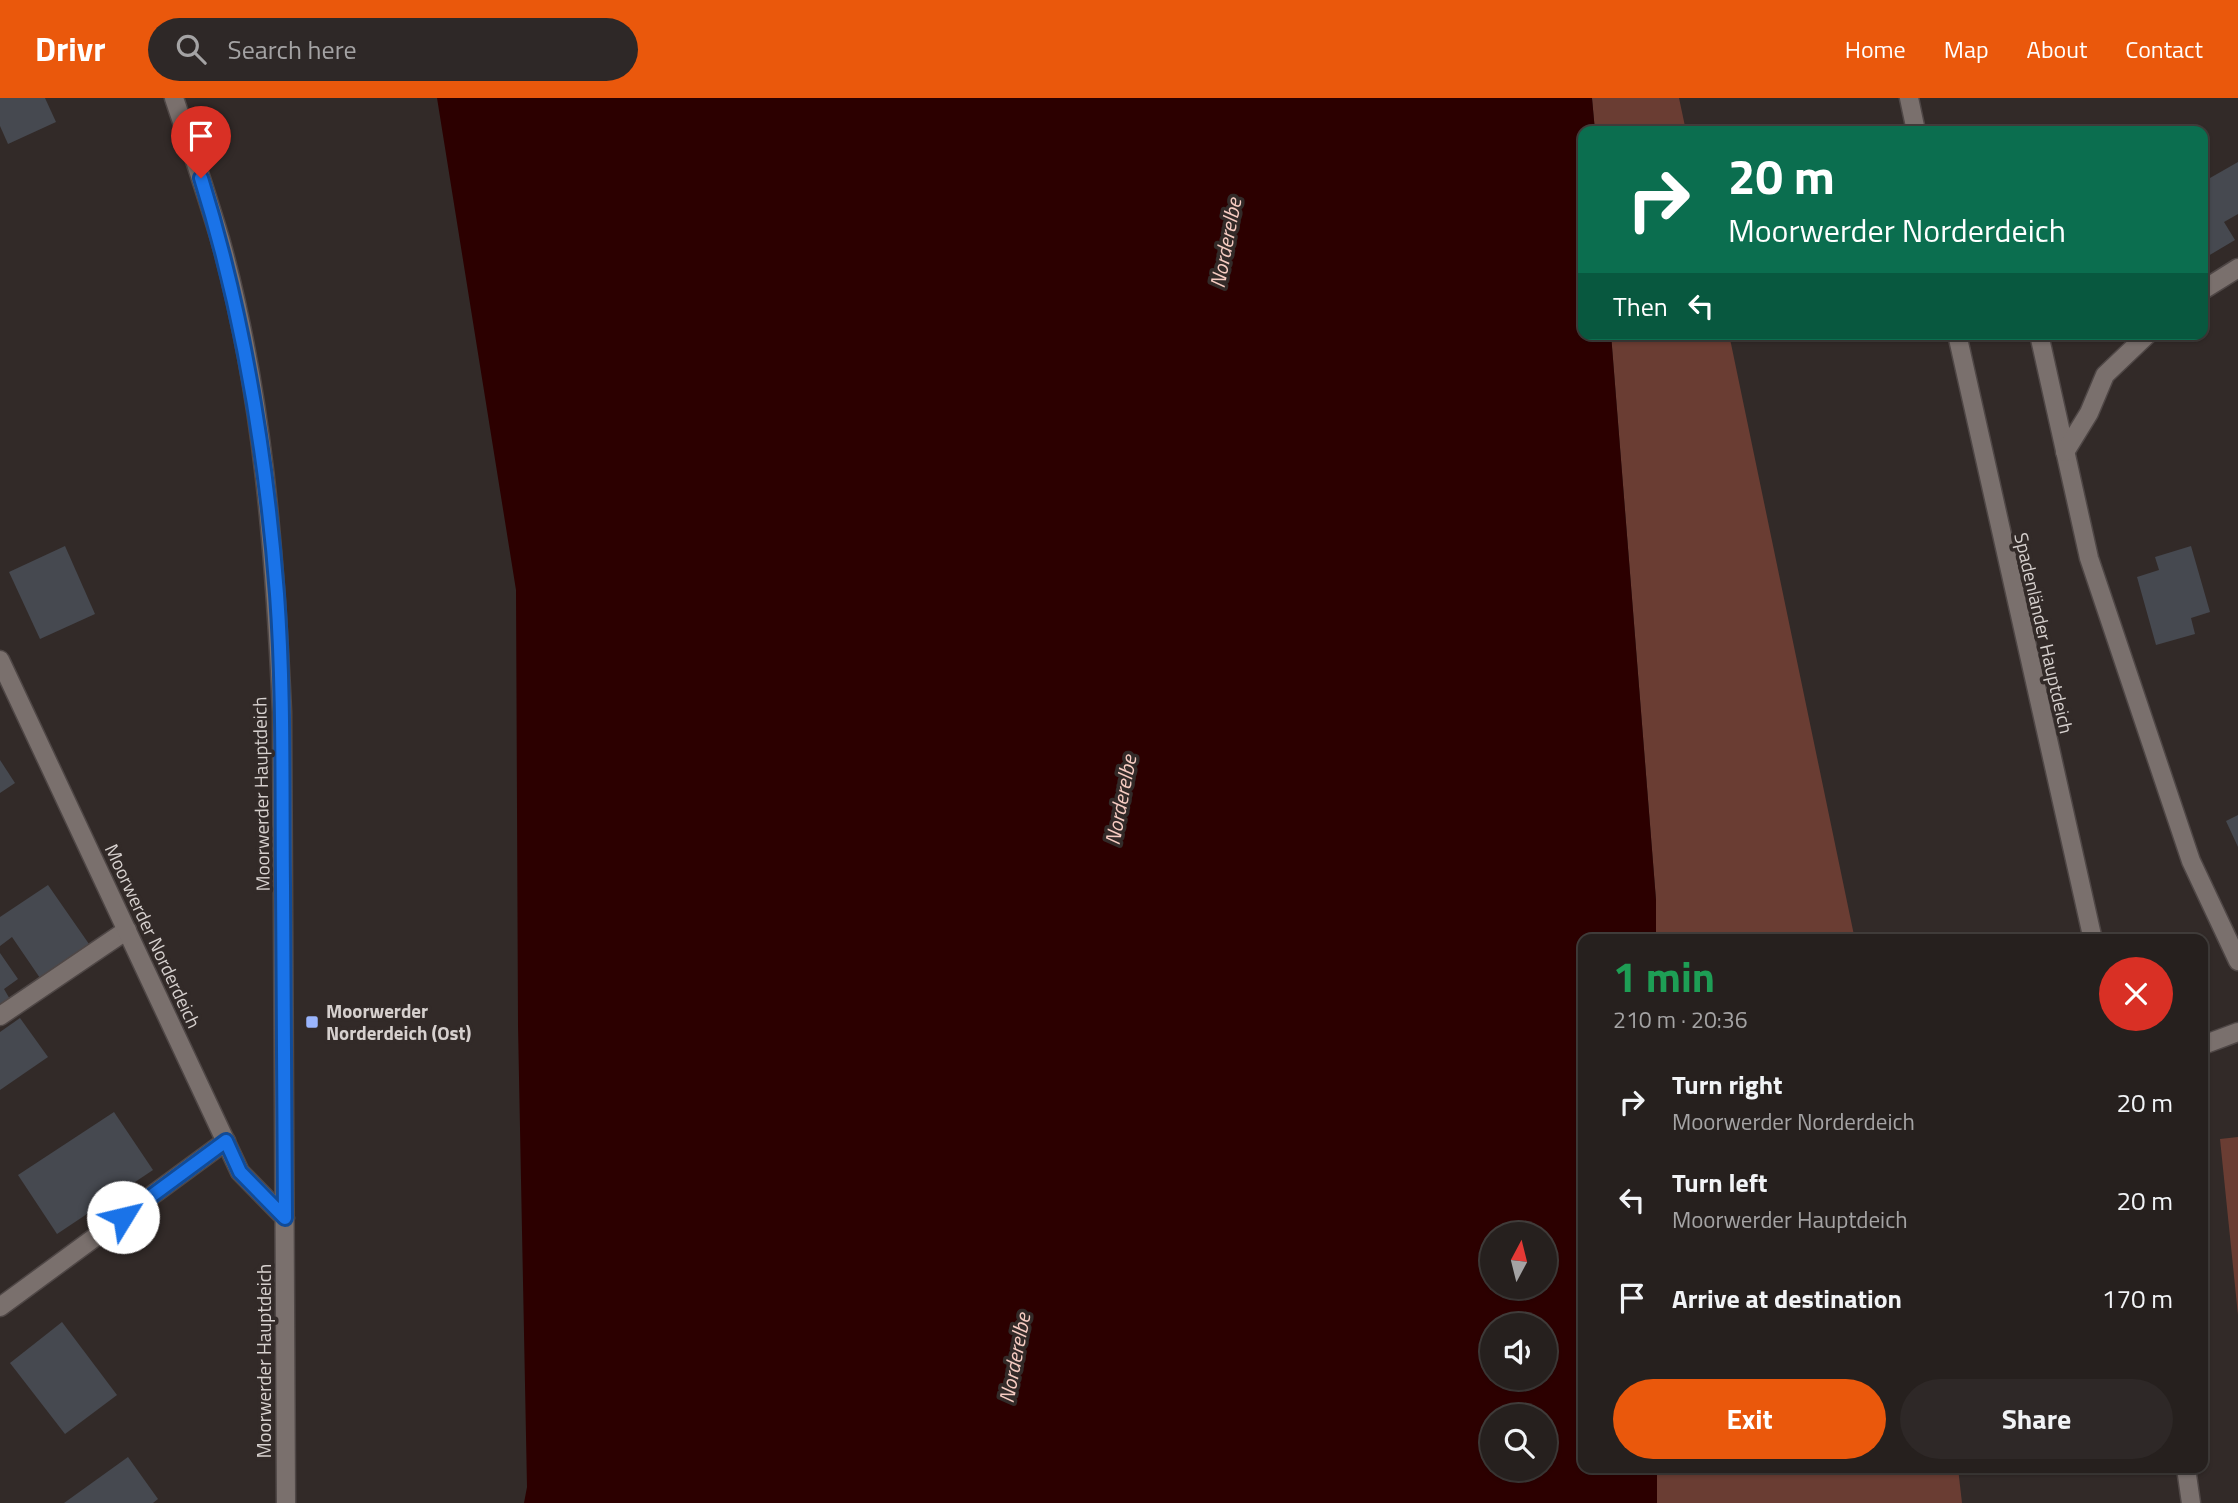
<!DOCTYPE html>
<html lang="en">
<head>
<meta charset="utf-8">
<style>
	:root { --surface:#26201e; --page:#2e2827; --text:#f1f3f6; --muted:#a4a3a4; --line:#423e3c; --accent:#ea580c }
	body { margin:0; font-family:"Titillium Web",sans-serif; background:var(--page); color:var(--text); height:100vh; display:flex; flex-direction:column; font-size:26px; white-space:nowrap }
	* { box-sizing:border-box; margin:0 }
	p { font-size:23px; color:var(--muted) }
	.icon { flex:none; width:38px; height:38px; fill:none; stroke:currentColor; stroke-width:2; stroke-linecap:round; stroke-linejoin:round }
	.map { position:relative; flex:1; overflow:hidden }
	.side { position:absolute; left:1578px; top:836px; width:630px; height:539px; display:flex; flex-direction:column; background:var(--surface); border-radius:14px; box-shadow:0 2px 5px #0004,0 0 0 2px var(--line) }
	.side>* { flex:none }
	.guide { position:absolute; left:1578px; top:28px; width:630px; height:214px; border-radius:14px; box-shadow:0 2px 5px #0004,0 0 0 2px var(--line); background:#0b6e4f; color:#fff; overflow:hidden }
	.needle { width:46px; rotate:7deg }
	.buttons { position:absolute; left:1480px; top:1124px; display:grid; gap:14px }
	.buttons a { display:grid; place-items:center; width:77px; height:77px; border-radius:50%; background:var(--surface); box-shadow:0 2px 5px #0004,0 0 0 2px var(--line); font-size:35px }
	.pin { position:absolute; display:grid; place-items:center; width:60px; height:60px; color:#fff; margin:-72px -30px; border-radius:50% 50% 50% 0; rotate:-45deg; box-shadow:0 0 7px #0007 }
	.pin .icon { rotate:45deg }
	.me { position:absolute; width:77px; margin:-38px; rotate:54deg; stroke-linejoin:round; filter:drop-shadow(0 0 5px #0008) }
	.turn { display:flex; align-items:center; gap:24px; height:147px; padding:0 35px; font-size:32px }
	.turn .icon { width:91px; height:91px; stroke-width:2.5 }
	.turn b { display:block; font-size:49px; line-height:60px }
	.then { display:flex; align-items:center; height:66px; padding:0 35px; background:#0003; gap:14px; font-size:26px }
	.round { display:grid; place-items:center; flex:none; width:74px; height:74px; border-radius:37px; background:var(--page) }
	.overview { display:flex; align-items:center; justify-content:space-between; height:119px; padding:0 35px }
	h1 { font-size:42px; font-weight:700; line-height:52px; color:#1e9e55 }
	.action { display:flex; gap:14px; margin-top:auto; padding:14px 35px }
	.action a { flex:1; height:80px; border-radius:42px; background:var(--accent); color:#fff; font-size:28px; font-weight:700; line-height:80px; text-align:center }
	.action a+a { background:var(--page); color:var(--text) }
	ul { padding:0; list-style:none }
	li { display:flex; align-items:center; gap:21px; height:98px; padding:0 35px }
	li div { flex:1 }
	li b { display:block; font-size:26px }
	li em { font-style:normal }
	header { display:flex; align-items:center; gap:42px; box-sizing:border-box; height:98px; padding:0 35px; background:var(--accent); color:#fff }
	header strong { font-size:33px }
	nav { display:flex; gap:38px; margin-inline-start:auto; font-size:24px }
	.search { width:490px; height:63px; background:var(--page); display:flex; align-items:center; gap:18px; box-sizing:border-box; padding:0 24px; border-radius:38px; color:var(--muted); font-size:26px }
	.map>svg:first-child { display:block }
	.green { fill:#6a3d33 }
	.water { fill:#2c0000; fill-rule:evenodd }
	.building { fill:#464950 }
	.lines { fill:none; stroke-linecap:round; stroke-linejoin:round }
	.lane-casing { stroke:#4f4746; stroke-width:21 }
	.street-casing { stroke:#4f4746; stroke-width:21 }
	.secondary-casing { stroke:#4f4746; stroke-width:21 }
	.lane { stroke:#7a706d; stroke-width:18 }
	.street { stroke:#7a706d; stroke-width:18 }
	.secondary { stroke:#7a706d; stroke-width:18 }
	.route-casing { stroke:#114b97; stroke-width:18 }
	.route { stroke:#1a73e8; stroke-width:12 }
	.poi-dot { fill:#9ab5fd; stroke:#322a28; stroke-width:2.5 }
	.labels { text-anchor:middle; stroke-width:7; stroke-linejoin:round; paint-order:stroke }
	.street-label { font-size:19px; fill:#d6d0ce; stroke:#322a28 }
	.poi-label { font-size:19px; font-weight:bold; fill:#d6d0ce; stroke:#322a28; text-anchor:start }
	.water-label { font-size:21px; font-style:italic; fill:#f7ccc2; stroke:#322a28 }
</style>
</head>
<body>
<header>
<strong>Drivr</strong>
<div class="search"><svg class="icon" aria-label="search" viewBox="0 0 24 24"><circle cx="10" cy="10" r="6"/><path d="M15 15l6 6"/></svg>Search here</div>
<nav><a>Home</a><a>Map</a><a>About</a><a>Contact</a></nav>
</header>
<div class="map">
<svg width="2238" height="1405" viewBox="0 0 2238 1405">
	<rect width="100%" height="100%" fill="#322a28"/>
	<!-- green -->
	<g class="green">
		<polygon points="1592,0 1679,0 1686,33 1595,33"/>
		<polygon points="1611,236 1729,236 1855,842 1656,842 1656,802"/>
		<polygon points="2238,1039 2238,1217 2220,1041"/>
		<polygon points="1657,1370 1958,1370 1962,1405 1657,1405"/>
	</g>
	<!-- water -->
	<path class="water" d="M437 0H1592L1595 33H1584V236H1611L1656 802V842H1584V1370H1657V1405H524L527 1389 518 928 516 492ZM1493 1136H1545V1188H1493ZM1493 1227H1545V1279H1493ZM1493 1318H1545V1370H1493Z"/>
	<!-- building -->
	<g class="building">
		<polygon points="0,0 45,0 56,24 8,46 0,28"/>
		<polygon points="2238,64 2238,116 2224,124 2235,142 2203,161 2203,84"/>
		<polygon points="65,448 95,516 40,541 9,474"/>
		<polygon points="2191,448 2210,514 2191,520 2195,536 2156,547 2137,479 2159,472 2155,459"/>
		<polygon points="0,662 15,685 0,695"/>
		<polygon points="2238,717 2238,749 2226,723"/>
		<polygon points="48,787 89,846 40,880 12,839 0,848 0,819"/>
		<polygon points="0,855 18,881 4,891 11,903 0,910"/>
		<polygon points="20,920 48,959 0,992 0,934"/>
		<polygon points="114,1014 153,1072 57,1136 18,1077"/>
		<polygon points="62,1224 117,1297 65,1336 10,1265"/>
		<polygon points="128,1359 158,1401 153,1405 64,1405"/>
	</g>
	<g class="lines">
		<defs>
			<g id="lane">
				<polyline points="2203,192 2238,170"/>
				<polyline points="2039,236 2089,460 2191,763 2238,863"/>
				<polyline points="2065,354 2089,315 2105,277 2148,236"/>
				<polyline points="0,918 127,832"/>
				<polyline points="0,1209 226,1043"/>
			</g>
			<g id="street">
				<path d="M174 0C190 47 206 94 220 141 263 295 275 456 282 614L286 1405"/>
				<polyline points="0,562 240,1074 285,1120"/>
				<polyline points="2203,947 2238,934"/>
			</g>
			<g id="secondary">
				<polyline points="1909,0 1916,33"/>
				<polyline points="1957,236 2093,842"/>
				<polyline points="2186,1370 2191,1405"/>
			</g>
		</defs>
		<!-- lane casing -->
		<use href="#lane" class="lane-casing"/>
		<!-- street casing -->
		<use href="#street" class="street-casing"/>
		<!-- secondary casing -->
		<use href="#secondary" class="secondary-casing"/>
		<!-- lane -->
		<use href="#lane" class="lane"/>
		<!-- street -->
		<use href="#street" class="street"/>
		<!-- secondary -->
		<use href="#secondary" class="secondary"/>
	</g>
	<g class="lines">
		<defs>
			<path id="route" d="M123 1119 226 1043 240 1074 285 1120C285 1009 284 898 283 787 282 690 284 592 277 496 266 355 243 215 201 80"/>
		</defs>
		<!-- route casing -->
		<use href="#route" class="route-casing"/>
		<!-- route -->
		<use href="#route" class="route"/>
	</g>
	<!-- markers -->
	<rect class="poi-dot" x="305" y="917" width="14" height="14" rx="3.5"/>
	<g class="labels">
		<!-- street labels -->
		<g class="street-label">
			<text transform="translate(2044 535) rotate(77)" y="7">Spadenländer Hauptdeich</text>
			<text transform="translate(261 696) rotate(-91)" y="7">Moorwerder Hauptdeich</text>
			<text transform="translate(153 838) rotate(65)" y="7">Moorwerder Norderdeich</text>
			<text transform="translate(264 1263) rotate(-90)" y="7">Moorwerder Hauptdeich</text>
		</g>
		<!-- poi labels -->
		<g class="poi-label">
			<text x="326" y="920">Moorwerder<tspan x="326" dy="22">Norderdeich (Ost)</tspan></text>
		</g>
		<!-- water labels -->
		<g class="water-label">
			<text transform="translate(1226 145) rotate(-79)" y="7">Norderelbe</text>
			<text transform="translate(1121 702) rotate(-79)" y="7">Norderelbe</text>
			<text transform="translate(1015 1260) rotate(-79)" y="7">Norderelbe</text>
		</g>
	</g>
</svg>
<div class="buttons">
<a><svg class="needle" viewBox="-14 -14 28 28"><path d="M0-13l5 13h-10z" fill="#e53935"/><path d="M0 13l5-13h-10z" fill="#a4a3a4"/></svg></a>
<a><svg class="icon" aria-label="sound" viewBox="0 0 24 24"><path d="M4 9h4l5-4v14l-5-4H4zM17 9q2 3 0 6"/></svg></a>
<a><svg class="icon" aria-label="search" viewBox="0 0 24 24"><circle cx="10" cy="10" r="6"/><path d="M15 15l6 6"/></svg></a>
</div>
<div class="pin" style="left:201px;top:80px;background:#d93025"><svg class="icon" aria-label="arrive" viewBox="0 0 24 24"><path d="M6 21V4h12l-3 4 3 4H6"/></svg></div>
<svg class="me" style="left:123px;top:1119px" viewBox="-20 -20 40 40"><circle r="19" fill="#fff"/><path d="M0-13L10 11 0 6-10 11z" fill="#1a73e8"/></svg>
<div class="guide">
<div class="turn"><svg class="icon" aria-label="right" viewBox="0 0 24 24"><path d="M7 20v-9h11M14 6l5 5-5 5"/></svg><div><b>20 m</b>Moorwerder Norderdeich</div></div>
<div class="then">Then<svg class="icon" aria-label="left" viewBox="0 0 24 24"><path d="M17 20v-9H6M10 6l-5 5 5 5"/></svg></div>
</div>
<section class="side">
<div class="overview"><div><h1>1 min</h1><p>210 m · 20:36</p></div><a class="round" style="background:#d93025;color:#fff"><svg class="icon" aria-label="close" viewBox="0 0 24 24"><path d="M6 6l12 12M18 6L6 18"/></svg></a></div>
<ul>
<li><svg class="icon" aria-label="right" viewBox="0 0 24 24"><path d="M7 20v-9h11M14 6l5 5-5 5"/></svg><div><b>Turn right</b><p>Moorwerder Norderdeich</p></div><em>20 m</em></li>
<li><svg class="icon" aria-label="left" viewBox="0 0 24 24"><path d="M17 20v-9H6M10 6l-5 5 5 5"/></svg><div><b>Turn left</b><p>Moorwerder Hauptdeich</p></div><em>20 m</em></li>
<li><svg class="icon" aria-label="arrive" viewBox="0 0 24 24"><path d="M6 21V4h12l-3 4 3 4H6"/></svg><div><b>Arrive at destination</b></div><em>170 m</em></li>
</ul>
<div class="action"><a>Exit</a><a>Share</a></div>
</section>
</div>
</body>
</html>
